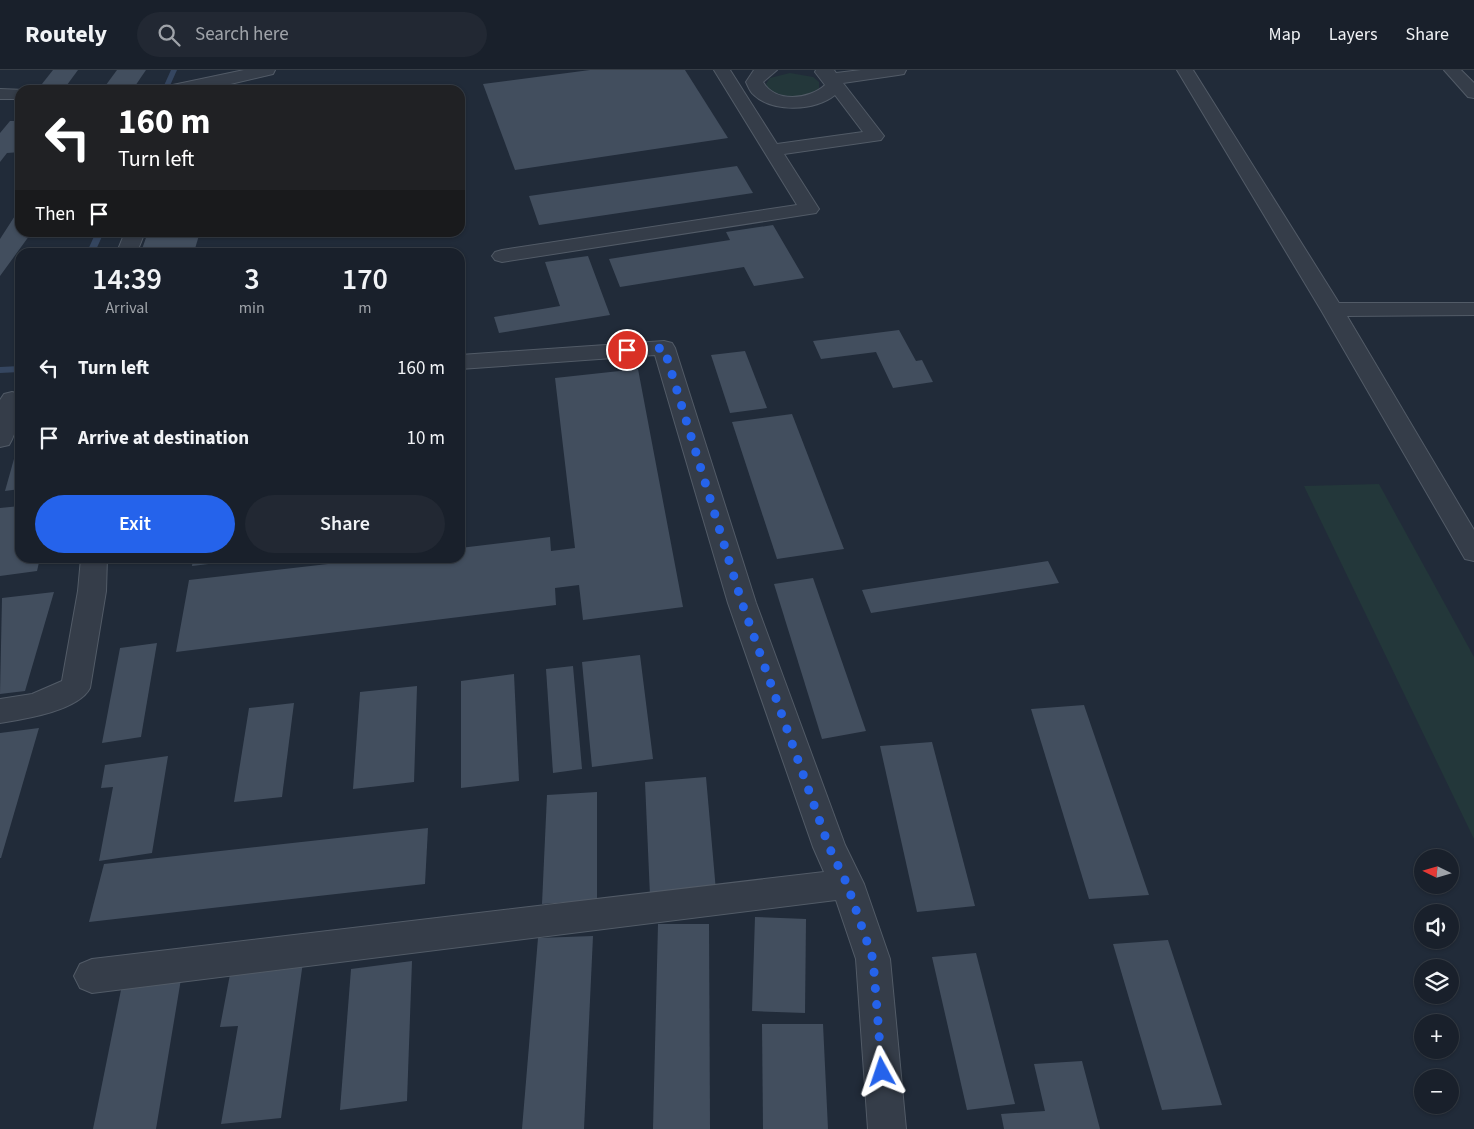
<!DOCTYPE html>
<html lang="en">
<head>
<meta charset="utf-8">
<style>
	:root { --surface:#19202b; --page:#222833; --text:#f1f3f6; --muted:#9fa3a9; --line:#373e47; --accent:#2563eb }
	body { margin:0; font-family:"Source Sans 3",sans-serif; background:var(--page); color:var(--text); height:100vh; display:flex; flex-direction:column; font-size:19px; white-space:nowrap }
	* { box-sizing:border-box; margin:0 }
	p { font-size:16px; color:var(--muted) }
	.icon { flex:none; width:28px; height:28px; fill:none; stroke:currentColor; stroke-width:2; stroke-linecap:round; stroke-linejoin:round }
	.map { position:relative; flex:1; overflow:hidden }
	.sheet { position:absolute; left:15px; top:178px; width:450px; height:315px; display:flex; flex-direction:column; background:var(--surface); border-radius:15px; box-shadow:0 1px 4px #0004,0 0 0 1px var(--line) }
	.sheet>* { flex:none }
	.hud { position:absolute; left:15px; top:15px; width:450px; height:152px; border-radius:15px; box-shadow:0 1px 4px #0004,0 0 0 1px var(--line); background:#202124; color:#fff; overflow:hidden }
	.needle { width:32px; rotate:275deg }
	.tools { position:absolute; left:1414px; top:779px; display:grid; gap:10px }
	.tools a { display:grid; place-items:center; width:45px; height:45px; border-radius:50%; background:var(--surface); box-shadow:0 1px 4px #0004,0 0 0 1px var(--line); font-size:25px }
	.pin { position:absolute; display:grid; place-items:center; width:42px; height:42px; color:#fff; margin:-21px; border:2px solid #fff; border-radius:50%; box-shadow:0 1px 5px #0007 }
	.me { position:absolute; width:55px; margin:-28px; rotate:355deg; stroke-linejoin:round; filter:drop-shadow(0 0 4px #0008) }
	.turn { display:flex; align-items:center; gap:18px; height:105px; padding:0 20px; font-size:22px }
	.turn .icon { width:65px; height:65px; stroke-width:2.5 }
	.turn b { display:block; font-size:35px; line-height:42px }
	.then { display:flex; align-items:center; height:48px; padding:0 20px; background:#0003; gap:10px; font-size:19px }
	.eta { display:flex; justify-content:space-evenly; align-items:center; height:85px; text-align:center }
	.eta b { font-size:30px; font-weight:600; line-height:35px }
	.cta { display:flex; gap:10px; margin-top:auto; padding:10px 20px }
	.cta a { flex:1; height:58px; border-radius:30px; background:var(--accent); color:#fff; font-size:20px; font-weight:600; line-height:58px; text-align:center }
	.cta a+a { background:var(--page); color:var(--text) }
	ul { padding:0; list-style:none }
	li { display:flex; align-items:center; gap:15px; height:70px; padding:0 20px }
	li div { flex:1 }
	li b { display:block; font-size:19px }
	li em { font-style:normal }
	header { display:flex; align-items:center; gap:30px; box-sizing:border-box; height:70px; padding:0 25px; background:var(--surface); border-bottom:1px solid var(--line) }
	header strong { font-size:24px }
	nav { display:flex; gap:28px; margin-inline-start:auto; font-size:18px }
	.search { width:350px; height:45px; background:var(--page); display:flex; align-items:center; gap:12px; box-sizing:border-box; padding:0 18px; border-radius:28px; color:var(--muted); font-size:19px }
	.map>svg:first-child { display:block }
	.green { fill:#23373a }
	.lines { fill:none; stroke-linecap:round; stroke-linejoin:round }
	.stream { fill:#354660; fill-rule:evenodd }
	.building { fill:#424e5e }
	.minor-casing { stroke:#525b67; stroke-width:2 }
	.minor { fill:#353d49; fill-rule:evenodd }
	.route { stroke:#2563eb; stroke-width:9; stroke-dasharray:0 16.2 }
</style>
</head>
<body>
<header>
<strong>Routely</strong>
<div class="search"><svg class="icon" aria-label="search" viewBox="0 0 24 24"><circle cx="10" cy="10" r="6"/><path d="M15 15l6 6"/></svg>Search here</div>
<nav><a>Map</a><a>Layers</a><a>Share</a></nav>
</header>
<div class="map">
<svg width="1474" height="1059" viewBox="0 0 1474 1059">
	<rect width="100%" height="100%" fill="#212b39"/>
	<!-- green -->
	<g class="green">
		<path d="M790 3 813 7 819 12V18C804 30 785 28 769 20L766 14 770 8Z"/>
		<polygon points="1379,414 1474,587 1474,769 1304,416"/>
	</g>
	<g class="lines">
		<!-- stream -->
		<g class="stream">
			<polygon points="171,0 177,0 168,20 162,20"/>
			<polygon points="96,162 104,162 95,182 87,182"/>
			<polygon points="20,296 20,302 0,303 0,297"/>
		</g>
	</g>
	<!-- building -->
	<g class="building">
		<polygon points="53,0 78,0 64,19 38,19"/>
		<polygon points="117,0 146,0 133,19 103,19"/>
		<polygon points="590,0 685,0 728,68 515,100 483,14"/>
		<polygon points="10,51 20,51 20,82 7,83 0,92 0,63"/>
		<polygon points="737,96 753,123 539,155 529,126"/>
		<polygon points="20,138 20,162 32,162 0,206 0,169"/>
		<polygon points="773,155 804,208 754,216 744,197 620,217 609,189 730,170 726,162"/>
		<polygon points="148,162 200,162 194,182 141,182"/>
		<polygon points="588,186 610,245 499,263 494,247 560,236 545,192"/>
		<polygon points="899,260 916,291 922,290 933,312 893,318 876,282 821,289 813,271"/>
		<polygon points="745,281 767,338 730,343 711,285"/>
		<polygon points="638,299 683,537 583,550 579,515 555,518 556,535 176,582 189,510 380,488 460,488 460,478 550,467 551,481 575,478 555,308"/>
		<polygon points="792,344 844,479 777,489 732,352"/>
		<polygon points="19,371 20,419 5,421"/>
		<polygon points="20,436 20,488 40,488 37,501 0,506 0,438"/>
		<polygon points="193,488 250,488 250,489 192,496"/>
		<polygon points="1048,491 1059,513 871,543 862,520"/>
		<polygon points="813,508 866,661 822,669 774,514"/>
		<polygon points="54,522 25,621 0,624 2,528"/>
		<polygon points="157,573 141,667 102,673 120,578"/>
		<polygon points="640,585 653,689 592,697 582,592"/>
		<polygon points="573,596 582,699 553,703 546,599"/>
		<polygon points="514,604 519,711 461,718 461,611"/>
		<polygon points="417,616 414,712 353,719 360,622"/>
		<polygon points="294,633 282,727 234,732 249,638"/>
		<polygon points="1084,635 1149,825 1089,829 1031,639"/>
		<polygon points="39,658 1,788 0,788 0,663"/>
		<polygon points="932,672 975,836 917,842 880,676"/>
		<polygon points="168,686 152,783 99,791 113,717 101,718 105,695"/>
		<polygon points="706,707 716,821 650,826 645,712"/>
		<polygon points="597,722 597,830 542,834 547,725"/>
		<polygon points="428,758 425,814 89,852 104,794"/>
		<polygon points="755,847 806,849 805,943 752,941"/>
		<polygon points="658,854 709,854 710,1059 653,1059"/>
		<polygon points="593,866 584,1059 522,1059 538,868"/>
		<polygon points="1168,870 1222,1035 1162,1040 1113,874"/>
		<polygon points="976,883 1015,1034 967,1040 932,887"/>
		<polygon points="412,891 407,1031 340,1040 351,899"/>
		<polygon points="303,892 281,1048 221,1054 238,956 220,957 231,899"/>
		<polygon points="181,909 156,1059 93,1059 122,915"/>
		<polygon points="762,954 823,954 828,1059 763,1059"/>
		<polygon points="1082,991 1100,1059 1004,1059 1001,1044 1045,1041 1034,994"/>
	</g>
	<g class="lines">
		<defs>
			<g id="minor">
				<polygon points="244,0 275,0 273,4 205,20 165,20 168,16"/>
				<path d="M714 0H730L777 74 863 62 835 25C815 41 773 43 754 25 750 22 748 16 746 12L754 0H777L763 12C775 33 809 30 825 15L815 2 816 0H834L836 3 861 0H906L904 4 898 5 843 13 884 66 881 70 784 84 819 139 816 143 502 192 495 190 492 186 495 182 502 180 797 135Z"/>
				<polygon points="1177,0 1193,0 1339,233 1474,233 1474,245 1347,246 1474,460 1474,491 1465,489 1321,240"/>
				<polygon points="1444,0 1461,0 1474,13 1474,28 1468,27"/>
				<polygon points="0,19 25,20 20,20 20,29 0,29"/>
				<polygon points="125,162 145,162 137,182 117,182"/>
				<polygon points="664,271 672,273 675,278 756,533 845,775 864,814 890,889 906,1059 868,1059 856,889 836,830 92,923 80,918 74,906 80,894 92,889 824,802 813,777 728,533 655,285 460,299 460,285"/>
				<path d="M12 322 20 324C20 341 18 360 9 375L0 377V330L4 324Z"/>
				<path d="M81 488H107L106 521 90 618C78 641 24 649 0 653V629L32 624 62 611 78 521Z"/>
			</g>
		</defs>
		<!-- minor casing -->
		<use href="#minor" class="minor-casing"/>
		<!-- minor -->
		<use href="#minor" class="minor"/>
	</g>
	<g class="lines">
		<!-- route -->
		<polyline class="route" points="627,280 664,278 742,533 829,777 847,814 873,889 882,1002"/>
	</g>
</svg>
<div class="tools">
<a><svg class="needle" viewBox="-14 -14 28 28"><path d="M0-13l5 13h-10z" fill="#e53935"/><path d="M0 13l5-13h-10z" fill="#9fa3a9"/></svg></a>
<a><svg class="icon" aria-label="sound" viewBox="0 0 24 24"><path d="M4 9h4l5-4v14l-5-4H4zM17 9q2 3 0 6"/></svg></a>
<a><svg class="icon" aria-label="layers" viewBox="0 0 24 24"><path d="M12 4l9 5-9 5-9-5zM3 14l9 5 9-5"/></svg></a>
<a>+</a>
<a>−</a>
</div>
<div class="pin" style="left:627px;top:280px;background:#d93025"><svg class="icon" aria-label="arrive" viewBox="0 0 24 24"><path d="M6 21V4h12l-3 4 3 4H6"/></svg></div>
<svg class="me" style="left:882px;top:1002px" viewBox="-20 -20 40 40"><path d="M0-17L14 15 0 8-14 15z" fill="#2563eb" stroke="#fff" stroke-width="4"/></svg>
<div class="hud">
<div class="turn"><svg class="icon" aria-label="left" viewBox="0 0 24 24"><path d="M17 20v-9H6M10 6l-5 5 5 5"/></svg><div><b>160 m</b>Turn left</div></div>
<div class="then">Then<svg class="icon" aria-label="arrive" viewBox="0 0 24 24"><path d="M6 21V4h12l-3 4 3 4H6"/></svg></div>
</div>
<section class="sheet">
<div class="eta">
<div><b>14:39</b><p>Arrival</p></div>
<div><b>3</b><p>min</p></div>
<div><b>170</b><p>m</p></div>
</div>
<ul>
<li><svg class="icon" aria-label="left" viewBox="0 0 24 24"><path d="M17 20v-9H6M10 6l-5 5 5 5"/></svg><div><b>Turn left</b></div><em>160 m</em></li>
<li><svg class="icon" aria-label="arrive" viewBox="0 0 24 24"><path d="M6 21V4h12l-3 4 3 4H6"/></svg><div><b>Arrive at destination</b></div><em>10 m</em></li>
</ul>
<div class="cta"><a>Exit</a><a>Share</a></div>
</section>
</div>
</body>
</html>
